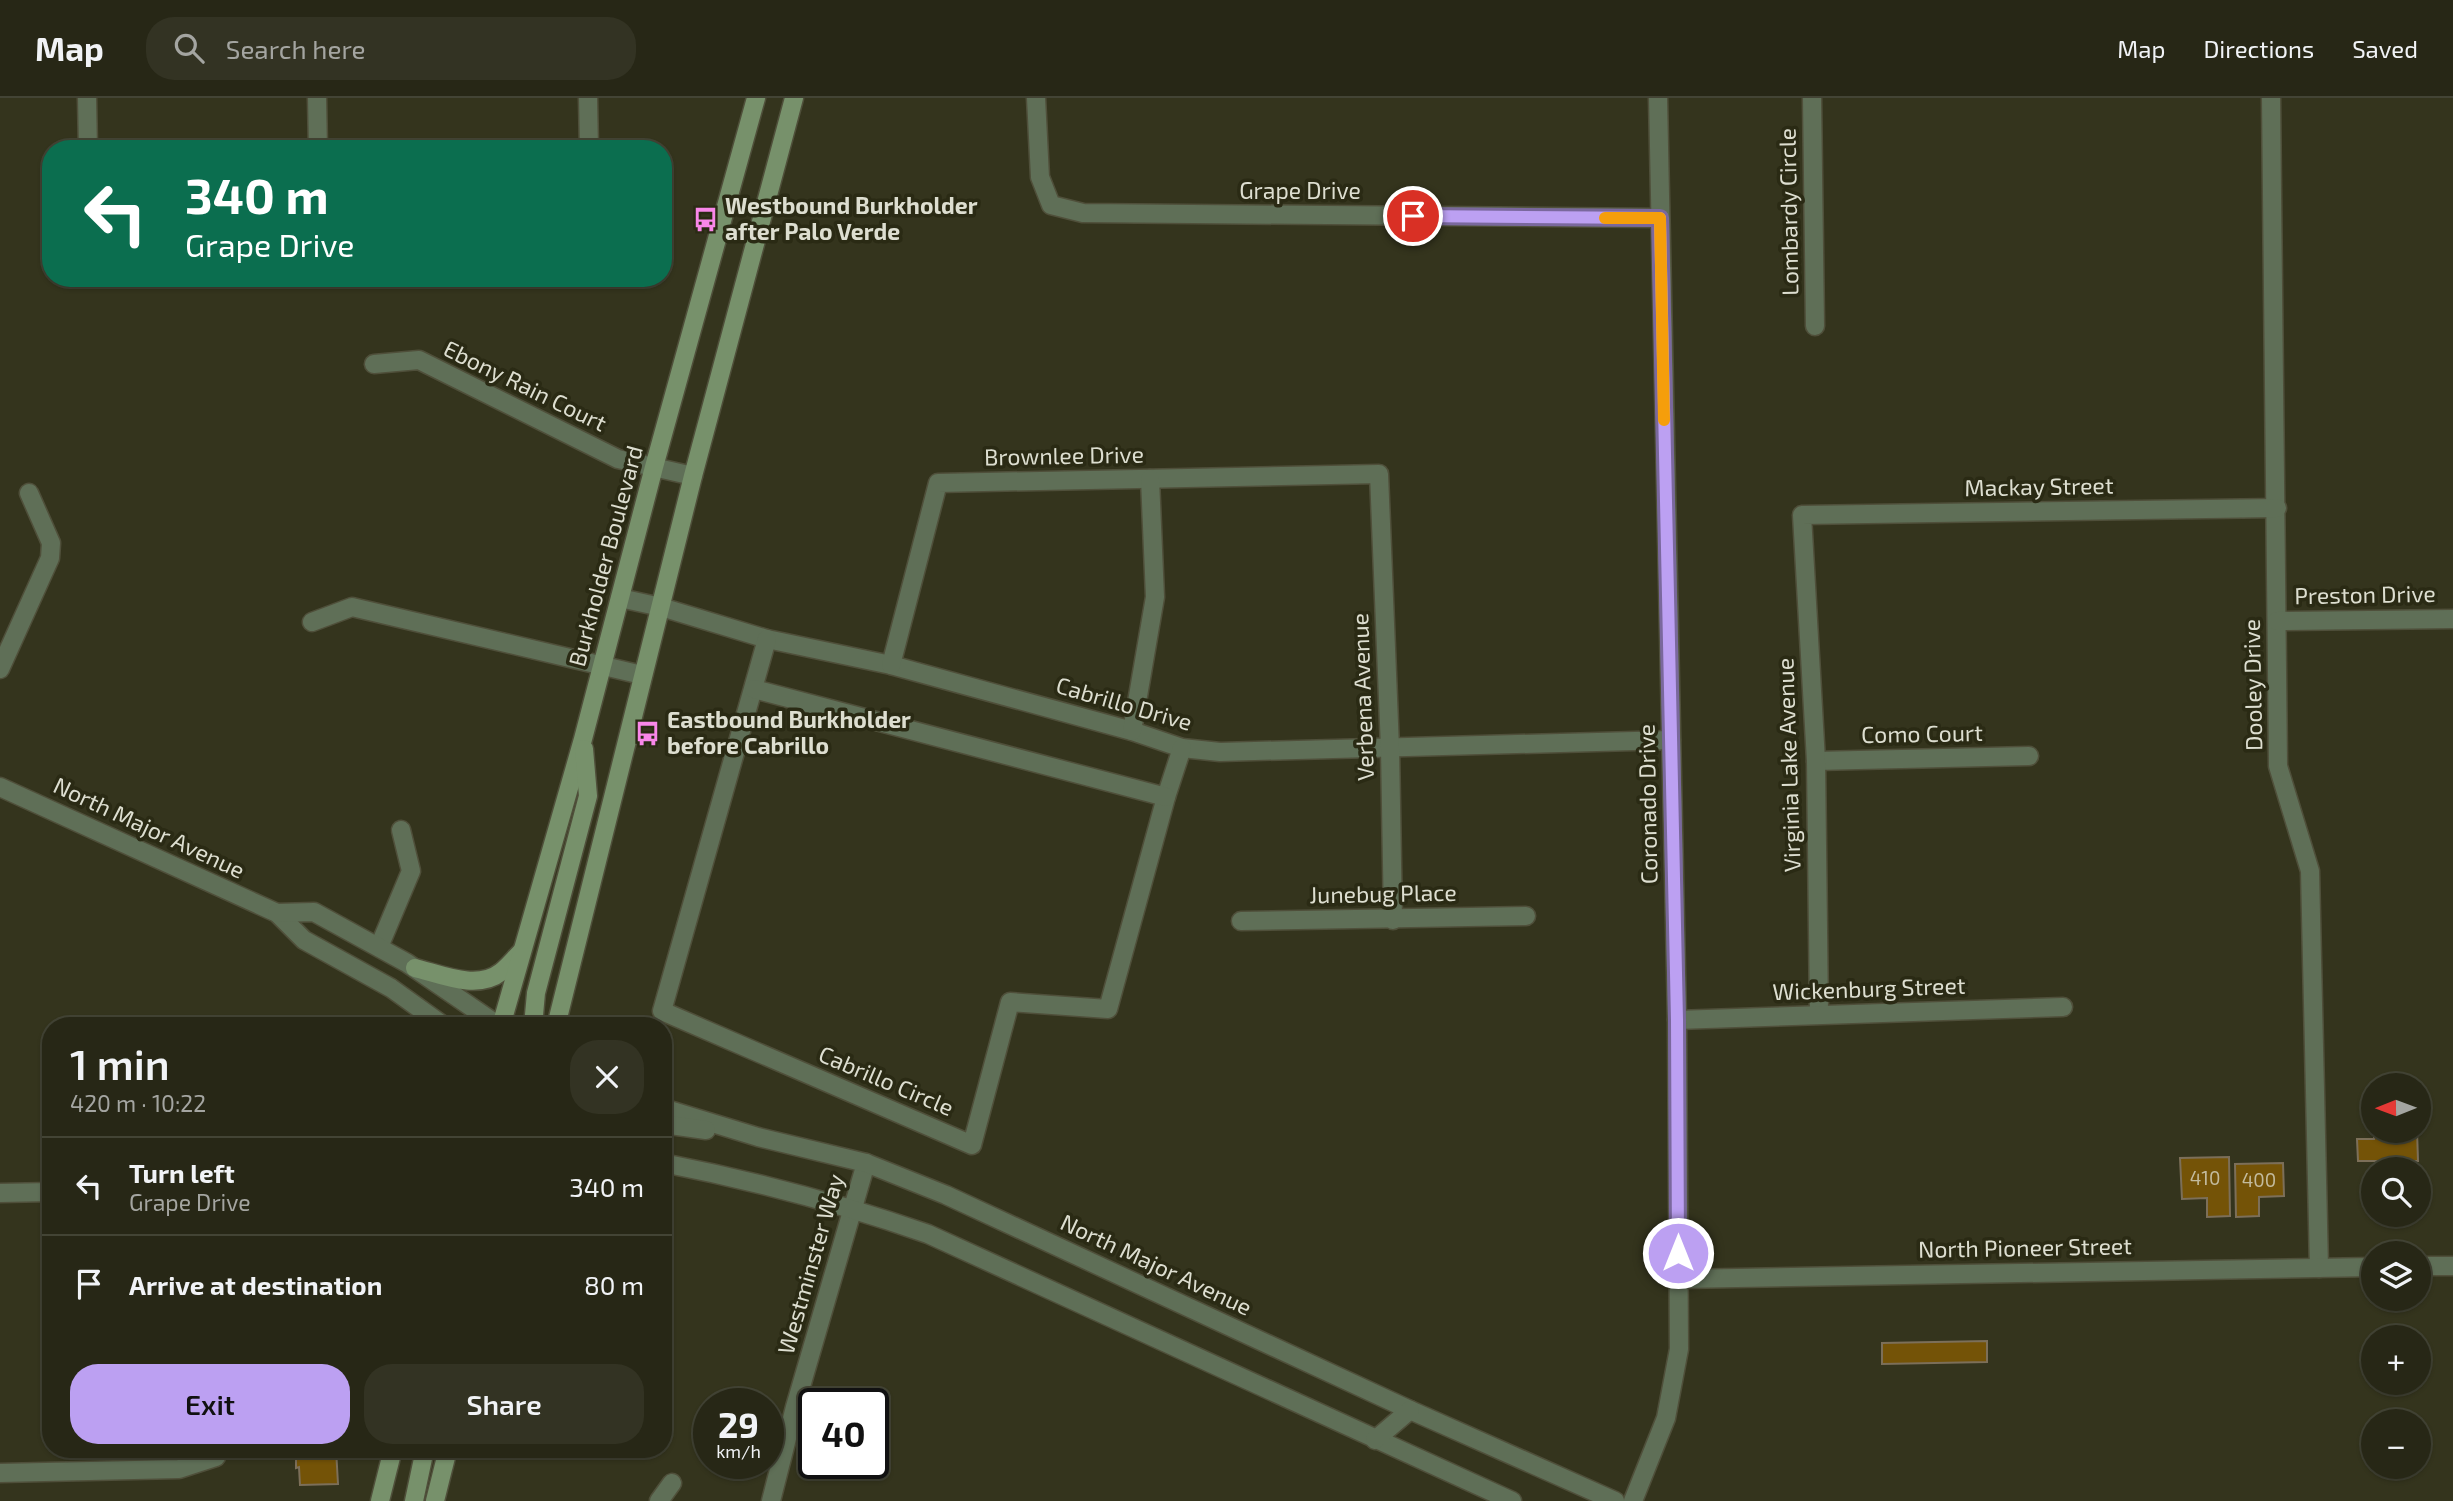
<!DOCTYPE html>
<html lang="en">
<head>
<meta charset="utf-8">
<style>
	:root { --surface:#272716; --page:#333323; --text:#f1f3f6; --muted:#a4a5a1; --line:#434435; --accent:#bca0f2 }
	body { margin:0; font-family:"Exo 2",sans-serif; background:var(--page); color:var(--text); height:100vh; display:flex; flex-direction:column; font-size:26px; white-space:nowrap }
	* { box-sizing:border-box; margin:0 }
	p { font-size:23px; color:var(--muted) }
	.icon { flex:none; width:38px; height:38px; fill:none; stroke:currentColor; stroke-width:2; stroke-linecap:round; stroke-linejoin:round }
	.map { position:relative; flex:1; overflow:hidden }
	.panel { position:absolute; left:42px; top:919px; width:630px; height:441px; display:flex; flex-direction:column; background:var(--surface); border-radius:28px; box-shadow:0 2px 5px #0004,0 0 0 2px var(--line) }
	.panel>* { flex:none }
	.guide { position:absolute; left:42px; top:42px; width:630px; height:147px; border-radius:28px; box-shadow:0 2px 5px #0004,0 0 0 2px var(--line); background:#0b6e4f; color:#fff; overflow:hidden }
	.needle { width:46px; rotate:269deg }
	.fabs { position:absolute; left:2361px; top:975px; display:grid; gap:14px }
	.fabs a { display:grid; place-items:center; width:70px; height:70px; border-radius:50%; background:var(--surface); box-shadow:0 2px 5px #0004,0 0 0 2px var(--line); font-size:35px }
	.speed { position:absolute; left:693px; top:1290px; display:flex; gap:14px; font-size:35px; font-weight:700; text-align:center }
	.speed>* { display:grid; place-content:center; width:91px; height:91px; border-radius:50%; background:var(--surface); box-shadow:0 2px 5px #0004,0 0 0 2px var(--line); line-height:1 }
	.speed small { font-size:18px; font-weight:400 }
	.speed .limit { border:4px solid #111; border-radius:10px; background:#fff; color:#111 }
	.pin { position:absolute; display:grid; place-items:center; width:60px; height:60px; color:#fff; margin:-30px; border:4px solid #fff; border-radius:50%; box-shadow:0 2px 7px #0007 }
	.me { position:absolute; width:77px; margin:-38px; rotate:0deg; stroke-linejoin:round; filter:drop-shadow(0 0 5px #0008) }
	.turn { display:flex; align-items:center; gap:24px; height:147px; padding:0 28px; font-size:32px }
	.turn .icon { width:91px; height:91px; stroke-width:2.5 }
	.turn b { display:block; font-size:49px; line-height:60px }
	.round { display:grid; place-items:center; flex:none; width:74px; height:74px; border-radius:28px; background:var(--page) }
	.overview { display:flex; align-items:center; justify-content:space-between; height:119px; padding:0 28px }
	h1 { font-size:42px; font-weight:600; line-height:52px }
	.cta { display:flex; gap:14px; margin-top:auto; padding:14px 28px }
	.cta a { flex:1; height:80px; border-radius:28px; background:var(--accent); color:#111; font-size:28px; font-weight:600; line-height:80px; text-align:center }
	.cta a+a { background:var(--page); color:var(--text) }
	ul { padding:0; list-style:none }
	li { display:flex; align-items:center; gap:21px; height:98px; padding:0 28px; border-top:2px solid var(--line) }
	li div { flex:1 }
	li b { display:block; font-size:26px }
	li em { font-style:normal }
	header { display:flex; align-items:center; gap:42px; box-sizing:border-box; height:98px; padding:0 35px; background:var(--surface); border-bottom:2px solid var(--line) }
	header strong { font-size:33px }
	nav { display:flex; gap:38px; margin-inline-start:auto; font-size:24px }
	.search { width:490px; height:63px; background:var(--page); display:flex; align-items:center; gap:18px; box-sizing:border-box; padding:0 24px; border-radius:28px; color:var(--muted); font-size:26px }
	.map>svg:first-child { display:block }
	.building { fill:#745307; stroke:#7c6f59; stroke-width:2 }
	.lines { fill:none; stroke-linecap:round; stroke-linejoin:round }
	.minor-casing { stroke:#4f4f3a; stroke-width:21 }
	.tertiary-casing { stroke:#4f4f3a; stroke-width:21 }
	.secondary-casing { stroke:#4f4f3a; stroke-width:21 }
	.minor { stroke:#5f6f57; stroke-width:18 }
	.tertiary { stroke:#5f6f57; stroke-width:18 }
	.secondary { stroke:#77916b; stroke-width:18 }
	.route-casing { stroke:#7a689d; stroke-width:18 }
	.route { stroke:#bca0f2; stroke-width:12 }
	.slow { stroke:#f59e0b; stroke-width:12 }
	.labels { text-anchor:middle; stroke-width:7; stroke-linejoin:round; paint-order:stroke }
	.number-label { font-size:19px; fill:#c3bb9e }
	.street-label { font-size:23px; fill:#ddded0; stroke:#2a2a14 }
	.poi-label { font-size:23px; font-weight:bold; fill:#ddded0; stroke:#2a2a14; text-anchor:start }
</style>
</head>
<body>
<header>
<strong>Map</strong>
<div class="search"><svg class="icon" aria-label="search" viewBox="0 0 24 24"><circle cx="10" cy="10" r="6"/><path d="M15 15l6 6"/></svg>Search here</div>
<nav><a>Map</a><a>Directions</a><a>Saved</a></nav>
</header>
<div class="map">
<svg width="2453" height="1403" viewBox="0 0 2453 1403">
	<rect width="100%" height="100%" fill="#34341d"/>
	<!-- building -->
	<g class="building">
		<polygon points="2374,1032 2417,1032 2418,1063 2358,1063 2357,1041 2374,1041"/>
		<polygon points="2229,1059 2230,1118 2207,1119 2207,1100 2182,1101 2180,1060"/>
		<polygon points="2283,1065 2284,1098 2259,1099 2259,1118 2236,1119 2235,1066"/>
		<polygon points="1987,1243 1987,1264 1882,1266 1882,1245"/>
		<polygon points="296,1351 336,1351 338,1386 300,1387 299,1369 296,1370"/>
	</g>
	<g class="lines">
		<defs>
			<g id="minor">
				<polyline points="87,0 88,51"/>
				<polyline points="317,0 318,51"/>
				<polyline points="588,0 589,51"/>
				<polyline points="1036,0 1040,79 1051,107 1083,115 1660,120"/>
				<polyline points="1812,0 1815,228"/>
				<polyline points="2271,0 2278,668 2310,773 2319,1170"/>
				<polyline points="374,266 419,262 618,361 693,378"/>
				<polyline points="620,500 661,509 767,541 891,567 1132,633 1182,650 1220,654 1671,642"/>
				<polyline points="2277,523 2453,521"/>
				<polyline points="312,524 352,509 642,577"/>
				<polyline points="767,541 662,913 972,1047 1010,904 1108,911 1166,699 1182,650"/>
				<polyline points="891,567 938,385 1379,376 1390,650 1393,822"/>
				<polyline points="0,571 50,460 51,445 29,395"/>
				<polyline points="754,591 1166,699"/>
				<polyline points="1132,633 1155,499 1150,381"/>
				<polyline points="1816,663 2029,658"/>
				<polyline points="1241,823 1526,818"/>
				<polyline points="379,849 411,773 401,732"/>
				<polyline points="1819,916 1816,663 1802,417 2277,410"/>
				<polyline points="1677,922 2063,909"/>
				<polyline points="0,1375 179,1371 216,1359"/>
				<polyline points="659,1403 672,1385"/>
				<polyline points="771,1403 795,1309 866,1065"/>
			</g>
			<g id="tertiary">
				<polyline points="0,689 277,815 304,842 391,890 444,928"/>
				<polyline points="277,815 314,814 407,865 499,928"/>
				<polyline points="663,1010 758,1039 866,1065 946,1097 1410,1312 1615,1403"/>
				<polyline points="663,1026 706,1032"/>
				<path d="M663 1065C756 1083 839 1105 928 1136L1512 1403"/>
				<polyline points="0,1095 51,1094"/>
				<polyline points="2418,1168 2453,1168"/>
				<polyline points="1679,1181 2373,1169"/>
				<polyline points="1375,1342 1410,1312"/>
				<polyline points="1633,1403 1666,1320 1679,1251 1677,922 1658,0"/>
			</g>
			<g id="secondary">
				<path d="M415 870C440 876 477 893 501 874 508 869 514 861 521 854"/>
				<polyline points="501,928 583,641 654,369 756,0"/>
				<polyline points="533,928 536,895 588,698 584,651"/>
				<polyline points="556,928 693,378 794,0"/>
				<polyline points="380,1403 393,1351"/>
				<polyline points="414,1403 425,1351"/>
				<polyline points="435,1403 448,1351"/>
			</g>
		</defs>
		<!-- minor casing -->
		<use href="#minor" class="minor-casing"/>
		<!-- tertiary casing -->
		<use href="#tertiary" class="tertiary-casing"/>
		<!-- secondary casing -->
		<use href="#secondary" class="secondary-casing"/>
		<!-- minor -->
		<use href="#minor" class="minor"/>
		<!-- tertiary -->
		<use href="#tertiary" class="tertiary"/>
		<!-- secondary -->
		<use href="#secondary" class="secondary"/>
	</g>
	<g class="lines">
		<defs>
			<polyline id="route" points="1413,118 1660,120 1677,922 1678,1155"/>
		</defs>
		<!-- route casing -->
		<use href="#route" class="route-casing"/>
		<!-- route -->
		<use href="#route" class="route"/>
		<!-- slow -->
		<polyline class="slow" points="1605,120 1660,120 1664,322"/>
	</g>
	<!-- icons -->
	<defs>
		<symbol id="bus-bare" viewBox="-9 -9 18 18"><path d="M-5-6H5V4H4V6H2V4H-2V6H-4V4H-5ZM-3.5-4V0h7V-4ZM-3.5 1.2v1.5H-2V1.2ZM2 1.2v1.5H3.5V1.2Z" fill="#f987e9" stroke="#2a2a14" stroke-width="2.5" paint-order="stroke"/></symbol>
	</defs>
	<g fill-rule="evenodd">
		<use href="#bus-bare" x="688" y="104" width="35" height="35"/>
		<use href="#bus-bare" x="630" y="618" width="35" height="35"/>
	</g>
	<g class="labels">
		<!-- number labels -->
		<g class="number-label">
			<text x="2205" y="1087">410</text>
			<text x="2259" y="1089">400</text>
		</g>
		<!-- street labels -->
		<g class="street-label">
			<text x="1300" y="101">Grape Drive</text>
			<text transform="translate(1789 114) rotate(-91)" y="8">Lombardy Circle</text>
			<text transform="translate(525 288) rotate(26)" y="8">Ebony Rain Court</text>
			<text transform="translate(1064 358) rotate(-1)" y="8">Brownlee Drive</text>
			<text transform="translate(2039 389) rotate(-1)" y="8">Mackay Street</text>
			<text transform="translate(606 458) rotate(-75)" y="8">Burkholder Boulevard</text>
			<text transform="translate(2365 497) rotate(-1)" y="8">Preston Drive</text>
			<text transform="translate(2253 587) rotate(-91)" y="8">Dooley Drive</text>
			<text transform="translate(1363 599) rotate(-92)" y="8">Verbena Avenue</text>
			<text transform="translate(1124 606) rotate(16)" y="8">Cabrillo Drive</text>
			<text transform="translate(1922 636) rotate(-1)" y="8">Como Court</text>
			<text transform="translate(1789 667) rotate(-92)" y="8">Virginia Lake Avenue</text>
			<text transform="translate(1648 706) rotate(-91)" y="8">Coronado Drive</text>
			<text transform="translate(149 730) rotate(25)" y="8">North Major Avenue</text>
			<text transform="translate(1383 796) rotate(-1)" y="8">Junebug Place</text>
			<text transform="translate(1869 891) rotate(-2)" y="8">Wickenburg Street</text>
			<text transform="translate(886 983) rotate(23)" y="8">Cabrillo Circle</text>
			<text transform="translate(2025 1150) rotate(-1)" y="8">North Pioneer Street</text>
			<text transform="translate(811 1166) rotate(-74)" y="8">Westminster Way</text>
			<text transform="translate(1156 1167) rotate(25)" y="8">North Major Avenue</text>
		</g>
		<!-- poi labels -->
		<g class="poi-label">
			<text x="725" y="116">Westbound Burkholder<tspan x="725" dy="26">after Palo Verde</tspan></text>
			<text x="667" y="630">Eastbound Burkholder<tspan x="667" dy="26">before Cabrillo</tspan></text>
		</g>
	</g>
</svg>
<div class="fabs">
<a><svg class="needle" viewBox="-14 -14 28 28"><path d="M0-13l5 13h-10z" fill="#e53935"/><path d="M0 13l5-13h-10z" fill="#a4a5a1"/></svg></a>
<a><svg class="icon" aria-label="search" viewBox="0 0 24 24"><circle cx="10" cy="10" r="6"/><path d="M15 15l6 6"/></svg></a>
<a><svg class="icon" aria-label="layers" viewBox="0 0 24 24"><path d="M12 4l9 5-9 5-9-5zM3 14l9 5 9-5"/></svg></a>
<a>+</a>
<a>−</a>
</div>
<div class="speed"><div>29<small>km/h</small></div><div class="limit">40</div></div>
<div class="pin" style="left:1413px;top:118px;background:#d93025"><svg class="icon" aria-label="arrive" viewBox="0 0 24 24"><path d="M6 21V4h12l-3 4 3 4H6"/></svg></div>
<svg class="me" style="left:1678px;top:1155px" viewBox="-20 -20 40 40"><circle r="17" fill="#bca0f2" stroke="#fff" stroke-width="3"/><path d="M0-11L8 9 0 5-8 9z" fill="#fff"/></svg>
<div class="guide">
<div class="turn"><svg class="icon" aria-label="left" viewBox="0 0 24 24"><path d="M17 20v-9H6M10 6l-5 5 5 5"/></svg><div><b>340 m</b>Grape Drive</div></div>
</div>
<section class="panel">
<div class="overview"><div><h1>1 min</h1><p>420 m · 10:22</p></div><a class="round"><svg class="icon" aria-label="close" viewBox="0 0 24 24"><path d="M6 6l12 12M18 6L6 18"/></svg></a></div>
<ul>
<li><svg class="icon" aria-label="left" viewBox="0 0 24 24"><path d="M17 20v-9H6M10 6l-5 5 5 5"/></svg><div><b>Turn left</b><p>Grape Drive</p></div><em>340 m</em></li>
<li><svg class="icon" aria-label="arrive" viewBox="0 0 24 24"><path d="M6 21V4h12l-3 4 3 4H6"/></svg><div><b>Arrive at destination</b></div><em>80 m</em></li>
</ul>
<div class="cta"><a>Exit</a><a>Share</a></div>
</section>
</div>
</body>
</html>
